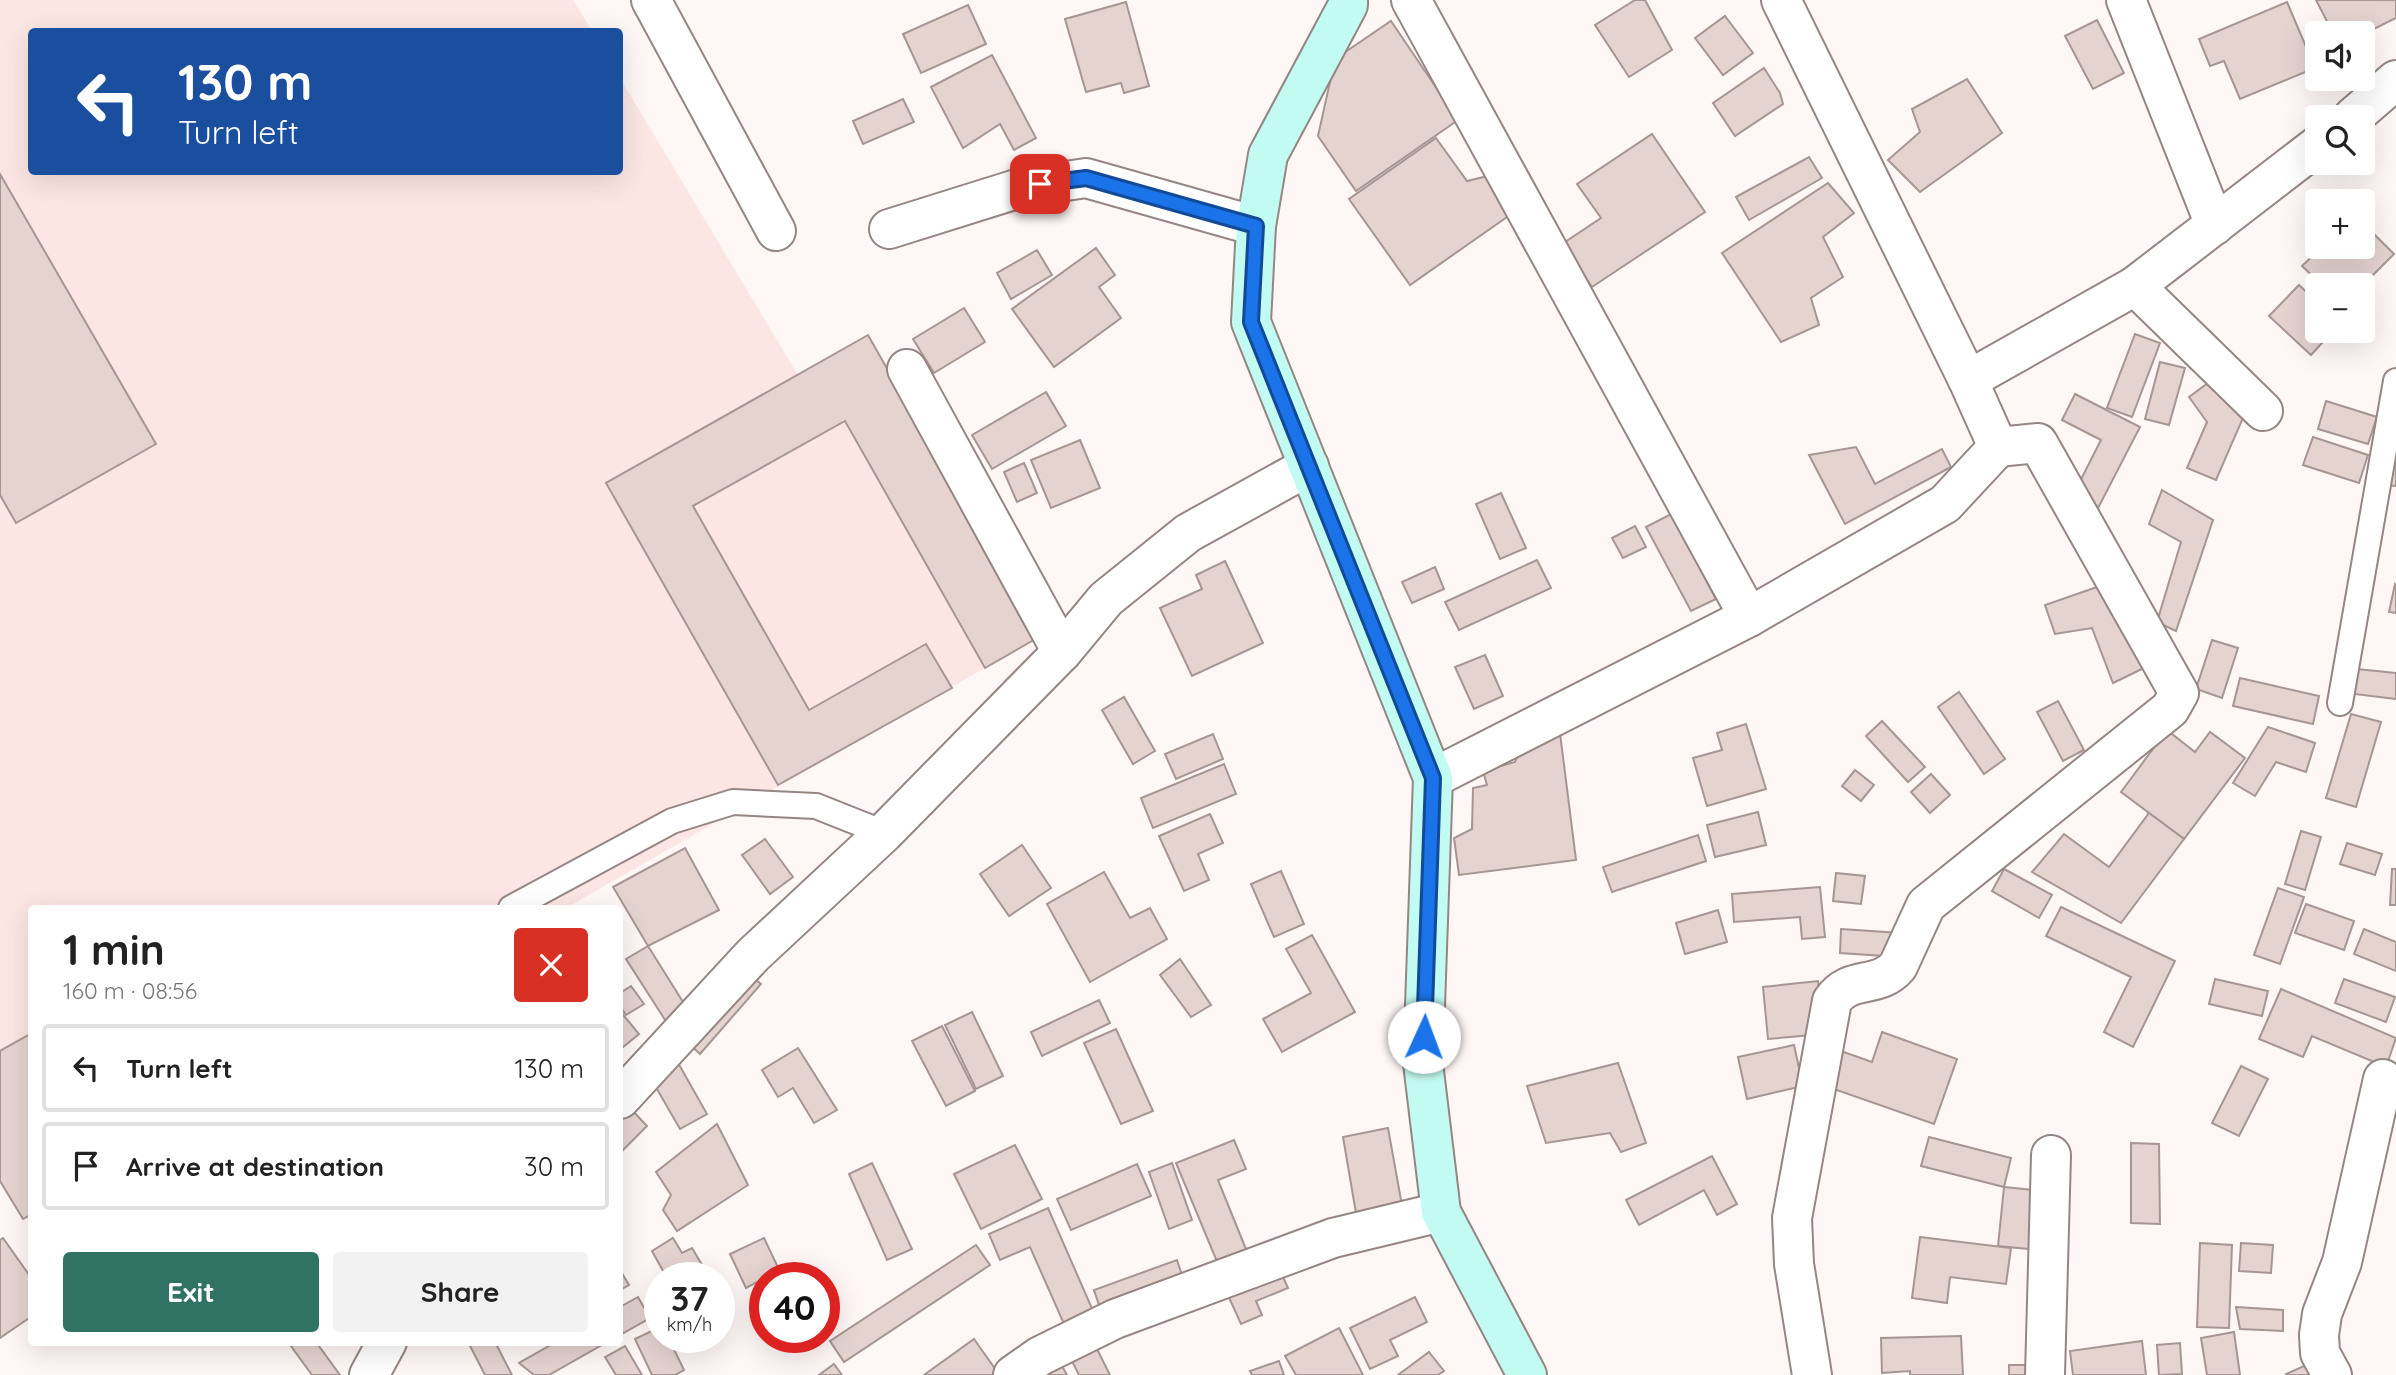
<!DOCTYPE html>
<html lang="en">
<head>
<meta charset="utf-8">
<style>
	:root { --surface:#fff; --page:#f2f2f2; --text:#222; --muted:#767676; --line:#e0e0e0; --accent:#307365 }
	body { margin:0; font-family:Quicksand,sans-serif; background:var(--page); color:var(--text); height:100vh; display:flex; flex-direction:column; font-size:26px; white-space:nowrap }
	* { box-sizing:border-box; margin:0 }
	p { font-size:23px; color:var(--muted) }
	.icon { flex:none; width:38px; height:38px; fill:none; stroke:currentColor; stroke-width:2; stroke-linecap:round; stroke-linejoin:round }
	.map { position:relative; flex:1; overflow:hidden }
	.details { position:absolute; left:28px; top:905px; width:595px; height:441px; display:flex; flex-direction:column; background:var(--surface); border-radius:7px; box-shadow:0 7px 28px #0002 }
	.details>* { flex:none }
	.banner { position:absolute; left:28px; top:28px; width:595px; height:147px; border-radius:7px; box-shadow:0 7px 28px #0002; background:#1a4fa0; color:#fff; overflow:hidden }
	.controls { position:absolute; left:2305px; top:21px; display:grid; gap:14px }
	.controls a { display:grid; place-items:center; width:70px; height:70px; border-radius:7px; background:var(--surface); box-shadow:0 7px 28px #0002; font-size:35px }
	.speed { position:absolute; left:644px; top:1262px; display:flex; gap:14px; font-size:35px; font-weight:700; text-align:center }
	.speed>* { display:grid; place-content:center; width:91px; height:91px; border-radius:50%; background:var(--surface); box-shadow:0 7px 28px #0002; line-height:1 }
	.speed small { font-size:18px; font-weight:400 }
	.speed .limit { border:10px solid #d22; background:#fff; color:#111 }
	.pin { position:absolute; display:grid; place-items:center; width:60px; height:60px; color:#fff; margin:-30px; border-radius:14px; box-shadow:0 4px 10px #0006 }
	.me { position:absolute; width:77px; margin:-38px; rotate:2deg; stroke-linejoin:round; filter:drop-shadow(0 0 5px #0008) }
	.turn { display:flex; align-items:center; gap:24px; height:147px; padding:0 35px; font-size:32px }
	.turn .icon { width:91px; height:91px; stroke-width:2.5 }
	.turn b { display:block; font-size:49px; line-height:60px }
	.round { display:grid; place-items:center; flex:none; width:74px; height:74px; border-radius:7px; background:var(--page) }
	.overview { display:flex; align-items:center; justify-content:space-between; height:119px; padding:0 35px }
	h1 { font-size:42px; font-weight:800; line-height:52px }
	.button { display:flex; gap:14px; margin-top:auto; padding:14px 35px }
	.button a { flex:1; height:80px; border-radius:7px; background:var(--accent); color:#fff; font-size:28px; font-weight:800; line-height:80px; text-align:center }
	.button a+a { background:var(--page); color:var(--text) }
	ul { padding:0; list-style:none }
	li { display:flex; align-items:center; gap:21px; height:88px; margin:0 14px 10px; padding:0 21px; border:4px solid var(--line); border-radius:7px }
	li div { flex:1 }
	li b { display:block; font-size:26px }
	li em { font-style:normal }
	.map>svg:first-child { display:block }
	.built { fill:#fce6e3 }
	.building { fill:#e5d3d0; stroke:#a69593; stroke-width:2 }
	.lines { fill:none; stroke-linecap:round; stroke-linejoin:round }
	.lane-casing { stroke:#958583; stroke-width:28 }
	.street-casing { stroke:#958583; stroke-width:42 }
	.secondary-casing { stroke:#958583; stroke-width:42 }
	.lane { stroke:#fff; stroke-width:24 }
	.street { stroke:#fff; stroke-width:38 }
	.secondary { stroke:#c1fbf1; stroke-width:38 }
	.route-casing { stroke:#114b97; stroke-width:18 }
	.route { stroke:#1a73e8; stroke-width:12 }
</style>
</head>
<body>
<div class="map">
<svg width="2396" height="1375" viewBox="0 0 2396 1375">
	<rect width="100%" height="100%" fill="#fef7f6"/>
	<!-- built -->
	<polygon class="built" points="0,0 573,0 592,31 32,32 32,172 620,172 620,78 799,377 868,335 1039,637 566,908 32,908 32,1214 23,1219 0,1181"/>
	<!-- building -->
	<g class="building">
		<polygon points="1635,0 1645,0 1672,50 1629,77 1595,25"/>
		<polygon points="2316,0 2396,0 2396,18 2362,35 2333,33"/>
		<polygon points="1126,2 1149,86 1124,93 1121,83 1086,92 1065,19"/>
		<polygon points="2287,2 2315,68 2240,99 2224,61 2210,66 2199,39"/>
		<polygon points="968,5 986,44 921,73 903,34"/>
		<polygon points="1725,16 1753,53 1723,75 1695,38"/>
		<polygon points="2097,20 2124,73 2093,89 2065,36"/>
		<polygon points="1391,21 1458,120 1356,191 1318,136 1335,59"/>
		<polygon points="992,55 1036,138 1014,150 1000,124 963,148 931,87"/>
		<polygon points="1764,68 1780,93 1783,104 1735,136 1713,103"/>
		<polygon points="1967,79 2002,133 1920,192 1888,160 1920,132 1912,109"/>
		<polygon points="903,99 914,122 863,144 853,121"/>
		<polygon points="1652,134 1705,212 1592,287 1562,244 1601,218 1577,184"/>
		<polygon points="1436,138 1467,181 1492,175 1517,210 1410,285 1349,199"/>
		<polygon points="1809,157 1822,178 1749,220 1736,197"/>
		<polygon points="0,174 156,444 16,523 0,495"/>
		<polygon points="1828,183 1854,213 1823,237 1843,277 1811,298 1819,325 1781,342 1722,253"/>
		<polygon points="2362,222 2394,254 2362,286 2322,285 2302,266 2322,247 2362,247"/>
		<polygon points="1096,248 1115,275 1099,287 1121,318 1054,367 1012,309"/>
		<polygon points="1037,250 1052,275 1011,299 997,273"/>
		<polygon points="2299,285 2317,302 2317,331 2333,331 2311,355 2269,316"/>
		<polygon points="964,308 985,342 934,373 913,339"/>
		<polygon points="2135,334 2160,343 2132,417 2107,408"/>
		<polygon points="868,335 1039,637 985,668 845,421 693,506 809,710 926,644 952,688 778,785 606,483"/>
		<polygon points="2160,362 2185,368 2169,425 2145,419"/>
		<polygon points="2219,375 2246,411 2216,480 2187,468 2207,422 2189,397"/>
		<polygon points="1046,392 1066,426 992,469 972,435"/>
		<polygon points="2075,394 2140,427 2096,512 2071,499 2101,440 2062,420"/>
		<polygon points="2326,401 2377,417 2368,444 2318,429"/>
		<polygon points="2313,437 2368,455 2359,483 2303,465"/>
		<polygon points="1080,440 1100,488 1051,508 1031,460"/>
		<polygon points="1856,447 1875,484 1942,449 1951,467 1845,524 1809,455"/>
		<polygon points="2386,462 2396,463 2396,486 2383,485"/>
		<polygon points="1024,463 1037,493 1017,502 1004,472"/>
		<polygon points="2162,490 2213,520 2176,631 2157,622 2181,542 2149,524"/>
		<polygon points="1501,493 1526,548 1500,559 1476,504"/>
		<polygon points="1671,514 1716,599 1691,611 1646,527"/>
		<polygon points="1635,526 1646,547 1623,558 1612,538"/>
		<polygon points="1537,560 1551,588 1459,630 1445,602"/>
		<polygon points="1225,561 1263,643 1192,676 1160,608 1202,589 1196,575"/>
		<polygon points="1435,567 1444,589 1412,603 1402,582"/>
		<polygon points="2395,584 2396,585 2396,613 2389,612"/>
		<polygon points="2097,587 2146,667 2113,683 2092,628 2055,634 2045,605"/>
		<polygon points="2212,640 2238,648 2222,698 2196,689"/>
		<polygon points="1485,655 1503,696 1474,709 1455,667"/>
		<polygon points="2357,669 2396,673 2396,699 2354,694"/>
		<polygon points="2240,678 2319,696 2313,724 2233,706"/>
		<polygon points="1959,692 2005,759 1984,774 1938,707"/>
		<polygon points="1124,697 1155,751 1133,764 1102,710"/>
		<polygon points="2058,701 2084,750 2063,761 2037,712"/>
		<polygon points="2351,714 2381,722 2356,807 2326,798"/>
		<polygon points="1882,721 1925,767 1908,782 1866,736"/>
		<polygon points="1746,724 1766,789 1707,806 1693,758 1722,750 1717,733"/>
		<polygon points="2268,727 2315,743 2306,772 2276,762 2255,796 2233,783"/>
		<polygon points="2167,730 2195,752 2210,732 2245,758 2184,839 2121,792"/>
		<polygon points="1560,733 1576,860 1459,875 1454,838 1472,829 1473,788 1487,785 1483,771 1515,762 1525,737"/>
		<polygon points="1213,734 1223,759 1176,779 1165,754"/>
		<polygon points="1224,764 1236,794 1153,828 1141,798"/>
		<polygon points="1855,770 1874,785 1861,801 1842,786"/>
		<polygon points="1931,774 1950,795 1930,813 1911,792"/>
		<polygon points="1758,812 1766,845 1715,857 1707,825"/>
		<polygon points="2149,813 2184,839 2121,923 2032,872 2064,834 2109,867"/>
		<polygon points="1210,814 1223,843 1198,854 1209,880 1184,891 1159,836"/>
		<polygon points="2301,831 2321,837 2305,890 2285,884"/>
		<polygon points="1698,835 1706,861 1612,892 1603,867"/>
		<polygon points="765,839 793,877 770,894 742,855"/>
		<polygon points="2347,843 2382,854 2375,875 2340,864"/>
		<polygon points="1022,845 1051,888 1009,916 980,874"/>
		<polygon points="685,848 719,910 648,946 613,887"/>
		<polygon points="2004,869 2052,895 2039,918 1992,891"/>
		<polygon points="2392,869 2396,869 2396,905 2390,905"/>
		<polygon points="1281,871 1304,924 1274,937 1251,884"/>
		<polygon points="1104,872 1130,918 1150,908 1167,939 1090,982 1047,904"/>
		<polygon points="1836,873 1865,876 1861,904 1833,901"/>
		<polygon points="1820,887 1825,937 1802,939 1800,917 1734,922 1732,894"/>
		<polygon points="2278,888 2304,897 2280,964 2254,955"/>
		<polygon points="2306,904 2354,921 2344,950 2295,933"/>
		<polygon points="2061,907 2175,961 2133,1047 2104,1032 2131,977 2046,936"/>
		<polygon points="1718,910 1727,942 1685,954 1676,923"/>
		<polygon points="1841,929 1900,933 1899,957 1840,953"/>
		<polygon points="2364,929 2396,942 2396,971 2354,954"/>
		<polygon points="1312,935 1355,1012 1282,1052 1263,1019 1311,993 1286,949"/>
		<polygon points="648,946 688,1010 667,1023 626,959"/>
		<polygon points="1180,959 1211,1005 1191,1017 1160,975"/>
		<polygon points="747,973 761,984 700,1054 686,1041"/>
		<polygon points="2215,979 2268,991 2262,1016 2209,1004"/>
		<polygon points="2344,979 2395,997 2386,1022 2335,1003"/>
		<polygon points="1818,981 1824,1034 1768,1039 1763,987"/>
		<polygon points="631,986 644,1004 626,1015 620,1006 620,993"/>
		<polygon points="2281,989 2396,1038 2386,1067 2312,1036 2303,1057 2259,1039"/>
		<polygon points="1099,1000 1110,1023 1042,1056 1031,1032"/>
		<polygon points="620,1011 639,1034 622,1048 620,1044"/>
		<polygon points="972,1012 1003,1076 976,1089 945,1025"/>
		<polygon points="942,1026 975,1091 946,1106 912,1041"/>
		<polygon points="1116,1029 1153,1111 1121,1124 1084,1043"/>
		<polygon points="1882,1032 1957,1059 1934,1124 1825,1086 1838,1050 1872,1062"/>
		<polygon points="32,1033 32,1214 23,1219 0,1181 0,1051"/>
		<polygon points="1794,1045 1803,1086 1747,1099 1738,1057"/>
		<polygon points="798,1048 837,1110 814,1123 793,1088 778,1097 762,1070"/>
		<polygon points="677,1061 707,1114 680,1129 650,1077"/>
		<polygon points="1618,1063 1646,1143 1621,1152 1610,1133 1546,1143 1527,1086"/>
		<polygon points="2241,1066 2268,1079 2239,1136 2212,1123"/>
		<polygon points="630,1108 647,1126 620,1153 620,1118"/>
		<polygon points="717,1124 748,1185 677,1231 663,1210 671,1195 656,1172"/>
		<polygon points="1388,1128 1403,1211 1357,1219 1343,1137"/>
		<polygon points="1929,1137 2011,1158 2004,1187 1921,1166"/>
		<polygon points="1234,1140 1246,1169 1218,1180 1252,1264 1223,1276 1176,1163"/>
		<polygon points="2131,1143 2159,1144 2160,1224 2131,1223"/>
		<polygon points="1015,1145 1042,1199 981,1229 954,1174"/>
		<polygon points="1712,1156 1737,1204 1717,1215 1704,1190 1639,1225 1626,1200"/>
		<polygon points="872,1163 912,1249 887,1260 849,1174"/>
		<polygon points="1172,1163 1192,1220 1169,1229 1149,1172"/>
		<polygon points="1137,1164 1151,1196 1071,1230 1057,1199"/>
		<polygon points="2004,1187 2043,1191 2038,1250 1998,1246"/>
		<polygon points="1048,1208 1097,1320 1068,1333 1030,1247 1000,1260 989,1234"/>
		<polygon points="1920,1237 2011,1248 2006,1284 1950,1277 1947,1303 1912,1298"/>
		<polygon points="3,1238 32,1279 32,1316 0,1338 0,1240"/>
		<polygon points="673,1238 682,1253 692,1248 710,1278 667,1278 652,1251"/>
		<polygon points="764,1238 783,1278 765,1278 765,1297 757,1282 746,1288 730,1254"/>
		<polygon points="2200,1243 2232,1245 2229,1328 2197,1327"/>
		<polygon points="2241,1243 2273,1245 2271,1273 2239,1271"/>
		<polygon points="976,1245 990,1265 844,1362 830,1341"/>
		<polygon points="1177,1260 1186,1287 1103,1317 1094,1290"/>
		<polygon points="1279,1268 1288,1288 1256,1301 1262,1315 1241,1324 1226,1291"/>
		<polygon points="620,1270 629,1285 620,1290"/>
		<polygon points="638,1297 650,1318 620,1335 620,1307"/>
		<polygon points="1415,1297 1427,1322 1390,1340 1398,1356 1370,1369 1350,1328"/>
		<polygon points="2236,1307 2283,1310 2283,1331 2240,1329"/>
		<polygon points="660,1327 660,1337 668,1337 684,1370 675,1375 652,1375 635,1339"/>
		<polygon points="1339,1328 1363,1375 1296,1375 1285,1356"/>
		<polygon points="2234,1332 2240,1375 2207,1375 2201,1338"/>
		<polygon points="1961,1336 1963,1375 1910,1375 1910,1371 1882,1373 1881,1338"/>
		<polygon points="974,1339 998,1373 996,1375 924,1375"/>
		<polygon points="2142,1341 2146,1375 2073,1375 2070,1351"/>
		<polygon points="288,1342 316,1342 340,1375 312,1375"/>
		<polygon points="468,1342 495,1342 512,1375 485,1375"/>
		<polygon points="556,1342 607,1342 549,1375 534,1375 519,1363"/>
		<polygon points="1094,1343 1110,1375 1079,1375 1069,1355"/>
		<polygon points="2180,1343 2182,1374 2159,1375 2157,1345"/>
		<polygon points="625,1346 642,1375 616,1375 605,1357"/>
		<polygon points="1429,1352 1444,1371 1438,1375 1398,1375"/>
		<polygon points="2317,1360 2324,1375 2287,1375 2286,1374"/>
		<polygon points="1279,1361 1284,1375 1252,1375 1250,1371"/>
		<polygon points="834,1364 842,1375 819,1375"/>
		<rect x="2009" y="1365" width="26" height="10"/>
		<polygon points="1062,1366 1067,1375 1046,1375"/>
	</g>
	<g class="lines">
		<defs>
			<g id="lane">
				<polyline points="2340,703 2396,381"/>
				<polyline points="511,908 672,821 733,802 816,806 884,833"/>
			</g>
			<g id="street">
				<polyline points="651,0 776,231"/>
				<polyline points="1411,0 1749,617"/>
				<path d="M1781 0 1968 380 1998 447 2038 443 2179 693 2170 709 1926 905 1898 966C1878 990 1850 974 1832 1001L1792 1218 1794 1264 1812 1375"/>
				<polyline points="2126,0 2215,225"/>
				<polyline points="2353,117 2396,80"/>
				<polyline points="889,229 1020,188 1086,178 1256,226"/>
				<polyline points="2135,286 2263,411"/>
				<polyline points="907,369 1062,652"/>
				<polyline points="1968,380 2135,286 2317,146"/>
				<polyline points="1433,778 1749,617 1945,504 1998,447"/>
				<polyline points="620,1099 753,955 884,833 1062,652 1106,599 1188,533 1309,466"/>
				<polyline points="369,1375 387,1342"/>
				<polyline points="1013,1375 1040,1356 1115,1319 1333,1238 1441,1212"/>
				<polyline points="2045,1375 2051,1155"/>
				<polyline points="2332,1375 2320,1353 2319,1335 2322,1314 2342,1262 2383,1079"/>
			</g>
			<polyline id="secondary" points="1348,0 1348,5 1268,155 1256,226 1251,322 1433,778 1423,1063 1441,1212 1527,1375"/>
		</defs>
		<!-- lane casing -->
		<use href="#lane" class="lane-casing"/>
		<!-- street casing -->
		<use href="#street" class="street-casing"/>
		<!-- secondary casing -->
		<use href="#secondary" class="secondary-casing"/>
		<!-- lane -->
		<use href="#lane" class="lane"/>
		<!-- street -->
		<use href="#street" class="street"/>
		<!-- secondary -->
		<use href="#secondary" class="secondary"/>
	</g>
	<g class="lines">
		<defs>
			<polyline id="route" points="1040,184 1086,178 1256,226 1251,322 1433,778 1424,1037"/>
		</defs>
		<!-- route casing -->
		<use href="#route" class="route-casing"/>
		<!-- route -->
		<use href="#route" class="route"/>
	</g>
</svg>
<div class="controls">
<a><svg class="icon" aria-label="sound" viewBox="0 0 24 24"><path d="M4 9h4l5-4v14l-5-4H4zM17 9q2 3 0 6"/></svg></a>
<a><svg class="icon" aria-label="search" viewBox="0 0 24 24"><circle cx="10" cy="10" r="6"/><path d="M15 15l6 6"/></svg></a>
<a>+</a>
<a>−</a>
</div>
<div class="speed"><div>37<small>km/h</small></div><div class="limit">40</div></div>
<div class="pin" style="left:1040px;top:184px;background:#d93025"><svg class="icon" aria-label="arrive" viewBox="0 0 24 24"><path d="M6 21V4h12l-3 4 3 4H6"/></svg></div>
<svg class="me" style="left:1424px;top:1037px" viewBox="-20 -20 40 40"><circle r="19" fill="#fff"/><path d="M0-13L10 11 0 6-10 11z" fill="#1a73e8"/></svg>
<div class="banner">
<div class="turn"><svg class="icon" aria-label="left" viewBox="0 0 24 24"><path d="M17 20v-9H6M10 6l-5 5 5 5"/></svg><div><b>130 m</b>Turn left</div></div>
</div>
<section class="details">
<div class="overview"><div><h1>1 min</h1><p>160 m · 08:56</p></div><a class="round" style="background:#d93025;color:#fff"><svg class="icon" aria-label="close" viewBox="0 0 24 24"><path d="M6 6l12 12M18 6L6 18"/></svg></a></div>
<ul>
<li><svg class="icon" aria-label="left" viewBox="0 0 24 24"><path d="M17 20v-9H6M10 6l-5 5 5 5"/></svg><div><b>Turn left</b></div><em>130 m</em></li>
<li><svg class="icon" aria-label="arrive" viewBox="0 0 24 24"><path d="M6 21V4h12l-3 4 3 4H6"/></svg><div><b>Arrive at destination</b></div><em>30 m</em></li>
</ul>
<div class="button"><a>Exit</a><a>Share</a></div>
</section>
</div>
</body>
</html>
